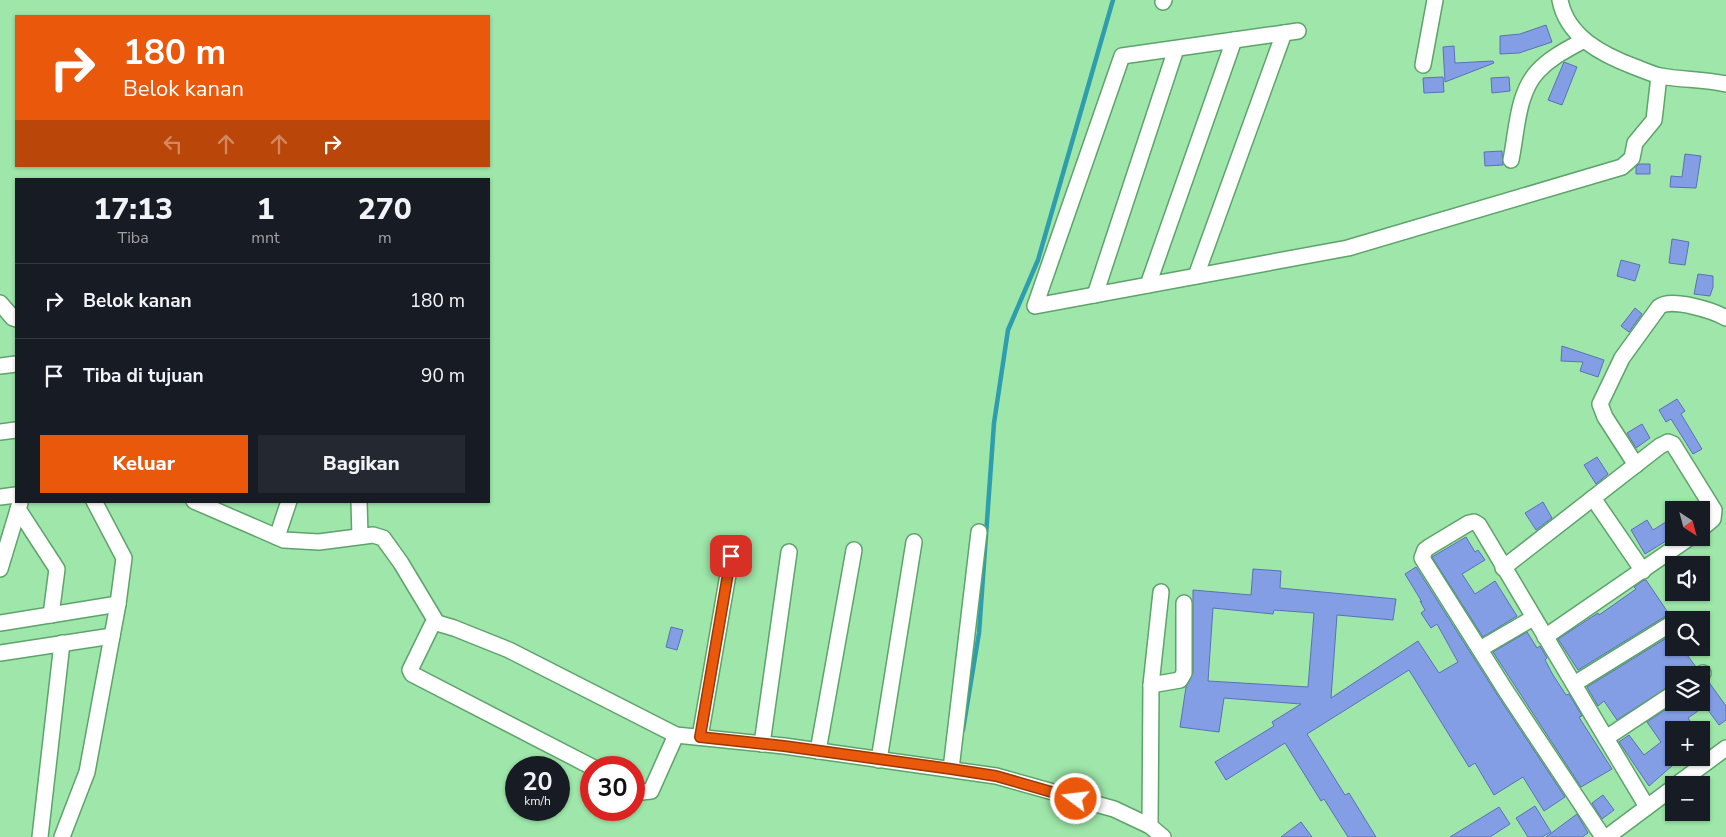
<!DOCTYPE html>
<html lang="id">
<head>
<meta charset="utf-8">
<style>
	:root { --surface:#171b24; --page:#242831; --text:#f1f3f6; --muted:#9ea1a6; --line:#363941; --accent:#ea580c }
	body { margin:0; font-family:"Nunito Sans",sans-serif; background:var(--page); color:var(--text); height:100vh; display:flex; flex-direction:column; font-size:19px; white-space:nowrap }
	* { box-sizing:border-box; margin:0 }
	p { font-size:16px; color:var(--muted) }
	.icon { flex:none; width:28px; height:28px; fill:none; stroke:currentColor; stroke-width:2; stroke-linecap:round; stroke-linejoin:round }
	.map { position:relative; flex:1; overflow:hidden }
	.details { position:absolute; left:15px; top:178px; width:475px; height:325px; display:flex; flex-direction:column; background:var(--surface); border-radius:0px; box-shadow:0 1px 4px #0004 }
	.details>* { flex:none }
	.guide { position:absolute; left:15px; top:15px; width:475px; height:152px; border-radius:0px; box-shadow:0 1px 4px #0004; background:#ea580c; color:#fff; overflow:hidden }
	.needle { width:32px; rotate:144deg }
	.fabs { position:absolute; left:1665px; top:501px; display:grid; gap:10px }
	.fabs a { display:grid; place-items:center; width:45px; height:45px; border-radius:0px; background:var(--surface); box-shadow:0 1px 4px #0004; font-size:25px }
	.speed { position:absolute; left:505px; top:756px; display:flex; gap:10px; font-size:25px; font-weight:700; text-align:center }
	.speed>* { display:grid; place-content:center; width:65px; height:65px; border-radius:50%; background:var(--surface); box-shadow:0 1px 4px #0004; line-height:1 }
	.speed small { font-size:12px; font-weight:400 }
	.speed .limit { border:8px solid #d22; background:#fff; color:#111 }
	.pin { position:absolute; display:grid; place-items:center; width:42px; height:42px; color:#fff; margin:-21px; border-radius:10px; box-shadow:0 2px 8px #0006 }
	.me { position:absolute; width:55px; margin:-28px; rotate:285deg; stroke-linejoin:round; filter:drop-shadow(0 0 4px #0008) }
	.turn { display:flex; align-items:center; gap:18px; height:105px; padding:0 25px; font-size:22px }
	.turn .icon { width:65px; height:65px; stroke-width:2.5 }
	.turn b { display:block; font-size:35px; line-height:42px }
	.lanes { display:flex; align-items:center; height:48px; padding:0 25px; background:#0003; justify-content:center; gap:25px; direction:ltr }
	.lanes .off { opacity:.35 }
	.eta { display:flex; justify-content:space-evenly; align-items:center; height:85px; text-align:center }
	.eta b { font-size:30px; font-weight:800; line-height:35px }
	.action { display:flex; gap:10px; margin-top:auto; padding:10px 25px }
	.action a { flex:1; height:58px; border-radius:0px; background:var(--accent); color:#fff; font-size:20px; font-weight:800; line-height:58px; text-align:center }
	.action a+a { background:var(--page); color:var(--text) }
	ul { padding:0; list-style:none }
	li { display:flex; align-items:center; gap:15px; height:75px; padding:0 25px; border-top:1px solid var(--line) }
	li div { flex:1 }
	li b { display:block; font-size:19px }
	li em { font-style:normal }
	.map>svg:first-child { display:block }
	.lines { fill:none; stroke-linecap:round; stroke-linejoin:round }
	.stream { stroke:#2e9dad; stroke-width:4.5 }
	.building { fill:#849ee6; stroke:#5a71b5; fill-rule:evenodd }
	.street-casing { stroke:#5da36b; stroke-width:18 }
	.street { stroke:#fff; stroke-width:15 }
	.route-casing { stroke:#983908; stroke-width:12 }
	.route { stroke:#ea580c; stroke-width:9 }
</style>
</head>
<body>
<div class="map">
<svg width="1726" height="837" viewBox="0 0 1726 837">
	<rect width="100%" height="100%" fill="#9ee6aa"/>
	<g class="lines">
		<!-- stream -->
		<polyline class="stream" points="963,730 979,633 994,423 1008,330 1038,260 1113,0"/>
	</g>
	<!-- building -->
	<g class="building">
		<polygon points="1546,25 1552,42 1519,53 1500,54 1500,36 1520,34"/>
		<polygon points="1454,46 1455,63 1493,61 1494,63 1445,82 1443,47"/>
		<polygon points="1564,62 1577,67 1562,105 1548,100"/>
		<polygon points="1443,77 1444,92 1424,93 1423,78"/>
		<polygon points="1509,77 1510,91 1492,93 1491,78"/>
		<polygon points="1502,151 1503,165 1485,166 1484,152"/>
		<polygon points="1685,154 1701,156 1696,188 1670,187 1671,176 1682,177"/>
		<polygon points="1639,164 1650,164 1650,174 1636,174 1636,167"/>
		<polygon points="1672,239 1689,242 1685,265 1669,263"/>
		<polygon points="1621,260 1640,265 1635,281 1617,276"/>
		<polygon points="1698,274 1713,276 1713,287 1710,296 1694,294"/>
		<polygon points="1635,308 1642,314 1629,332 1621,326"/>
		<polygon points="1562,346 1604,360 1598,377 1580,371 1583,362 1561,361"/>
		<polygon points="1677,399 1685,411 1681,414 1702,449 1693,454 1671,419 1666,422 1659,410"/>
		<polygon points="1642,424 1650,438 1636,448 1627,433"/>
		<polygon points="1597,457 1608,474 1596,484 1584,465"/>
		<polygon points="1543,502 1552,518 1536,530 1525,513"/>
		<polygon points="1674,517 1674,536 1645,554 1631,530 1647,520 1653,530"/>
		<polygon points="1466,537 1475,552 1478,550 1485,560 1462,574 1475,594 1495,581 1517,616 1483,637 1432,557"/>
		<path d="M1416 567 1498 696 1565 797 1544 811 1523 777 1494 795 1475 763 1469 767 1409 670 1307 734 1345 795 1349 793 1376 837H1348L1324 799 1321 801 1285 743 1226 780 1215 762 1274 726 1272 722 1301 704 1224 698 1219 732 1180 727 1186 687 1193 673V590L1251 595 1253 569 1281 571 1280 588 1396 599 1393 620 1337 615 1331 698 1418 641 1439 673 1458 662 1437 624 1431 628 1421 613 1425 610 1420 601 1422 602 1405 574ZM1213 608 1273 614 1274 610 1314 613 1308 687 1208 681Z"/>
		<polygon points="1644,580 1646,580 1669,614 1578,670 1558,639 1598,613 1599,615 1636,589 1634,587"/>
		<polygon points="671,627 683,630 677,650 666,647"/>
		<polygon points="1527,632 1537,648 1540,646 1547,658 1545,660 1553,675 1566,695 1569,694 1582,716 1579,717 1582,722 1612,769 1581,787 1493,652"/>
		<polygon points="1673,634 1674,648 1682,648 1696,667 1691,675 1674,675 1674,683 1617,720 1604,701 1598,706 1587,687"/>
		<polygon points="1708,681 1726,706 1726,720 1719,725 1705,706 1688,718 1692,724 1683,730 1674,730 1674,750 1666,756 1673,765 1649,786 1619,742 1629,735 1644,755 1661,742 1647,722 1677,702 1702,702 1701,684"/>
		<polygon points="1603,795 1614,810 1602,819 1592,803"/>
		<polygon points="1535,806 1551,832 1542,837 1528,837 1516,818"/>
		<polygon points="1499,807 1510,824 1490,837 1450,837"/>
		<polygon points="1577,814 1588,833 1582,837 1546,837"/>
		<polygon points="1301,822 1312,837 1281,837"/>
	</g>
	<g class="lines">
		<defs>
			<g id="street">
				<path d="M1560 0C1567 37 1603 55 1635 67 1643 70 1652 74 1660 76 1682 80 1704 79 1726 84"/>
				<polyline points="1163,2 1164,0"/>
				<polyline points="1298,31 1122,56 1035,306 1348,248 1622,167 1632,158 1635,143 1654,120 1659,76"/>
				<polyline points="1423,65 1435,0"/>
				<path d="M1511 160C1517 131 1517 93 1538 71 1551 57 1568 49 1584 40"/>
				<polyline points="1196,276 1284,33"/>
				<polyline points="1148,285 1234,40"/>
				<polyline points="1095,295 1176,49"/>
				<polyline points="0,303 13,318 16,319"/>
				<polyline points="0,366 16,364"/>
				<polyline points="0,432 16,430"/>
				<path d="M1636 465 1605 417 1600 404 1622 358 1659 307C1671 297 1714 311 1726 318"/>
				<polyline points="0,497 16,495"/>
				<polyline points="1593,498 1643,571"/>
				<polyline points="194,501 284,540 319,542 373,535 383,538 401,563 437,623"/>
				<polyline points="359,501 360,536"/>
				<polyline points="18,509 57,569 51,615"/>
				<polyline points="277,537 289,501"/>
				<polyline points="1503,568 1660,446 1668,442 1673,444 1714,510 1713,519 1701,529"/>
				<polyline points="0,569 20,503"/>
				<polyline points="0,623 118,604"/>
				<polyline points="1545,637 1689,538"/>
				<polyline points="1480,649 1533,618"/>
				<polyline points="0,653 112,636"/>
				<polyline points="1700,675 1703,673"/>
				<polyline points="1574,684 1674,622"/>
				<polyline points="1151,685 1180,680 1184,673 1184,603"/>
				<polyline points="700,737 731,557"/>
				<polyline points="1606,738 1674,693"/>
				<polyline points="762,744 789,552"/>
				<polyline points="818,751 854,550"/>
				<polyline points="879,760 914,542"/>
				<polyline points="594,768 412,674 410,670 432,625 437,623 454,628 509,650 676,735 784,746 996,776 1114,809 1150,826 1163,837"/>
				<polyline points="951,769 979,532"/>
				<polyline points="1676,785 1726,748"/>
				<polyline points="634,788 642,792 651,791 676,735"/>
				<polyline points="1150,826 1151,685 1161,592"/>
				<polyline points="40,837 62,643"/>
				<polyline points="62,837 87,772 118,604 124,558 94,501"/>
				<polyline points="1603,837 1506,691 1422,558 1425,550 1429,547 1469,523 1474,522 1479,525 1647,807"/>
				<polyline points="1607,837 1674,787"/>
			</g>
		</defs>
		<!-- street casing -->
		<use href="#street" class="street-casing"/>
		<!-- street -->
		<use href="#street" class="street"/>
	</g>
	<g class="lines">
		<defs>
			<polyline id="route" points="731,556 700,737 784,746 951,769 996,776 1076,799"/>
		</defs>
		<!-- route casing -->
		<use href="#route" class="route-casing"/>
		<!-- route -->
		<use href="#route" class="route"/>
	</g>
</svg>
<div class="fabs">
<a><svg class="needle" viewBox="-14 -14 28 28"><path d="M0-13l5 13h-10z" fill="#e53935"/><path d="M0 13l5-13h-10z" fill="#9ea1a6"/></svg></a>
<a><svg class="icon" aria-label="sound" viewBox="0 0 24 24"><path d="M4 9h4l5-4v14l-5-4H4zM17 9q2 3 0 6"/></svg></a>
<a><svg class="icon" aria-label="search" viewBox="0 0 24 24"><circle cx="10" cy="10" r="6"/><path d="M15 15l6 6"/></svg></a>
<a><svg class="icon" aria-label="layers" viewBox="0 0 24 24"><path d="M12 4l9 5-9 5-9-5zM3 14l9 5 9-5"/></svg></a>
<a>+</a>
<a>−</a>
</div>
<div class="speed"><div>20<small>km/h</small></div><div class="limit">30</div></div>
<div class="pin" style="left:731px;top:556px;background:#d93025"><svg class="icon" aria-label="arrive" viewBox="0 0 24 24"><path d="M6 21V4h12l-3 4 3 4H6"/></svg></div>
<svg class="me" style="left:1076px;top:799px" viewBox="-20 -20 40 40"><circle r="17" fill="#ea580c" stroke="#fff" stroke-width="3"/><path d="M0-11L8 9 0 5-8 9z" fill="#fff"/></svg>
<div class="guide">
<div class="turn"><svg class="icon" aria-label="right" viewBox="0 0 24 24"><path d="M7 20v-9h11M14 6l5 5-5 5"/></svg><div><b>180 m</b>Belok kanan</div></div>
<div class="lanes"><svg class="icon off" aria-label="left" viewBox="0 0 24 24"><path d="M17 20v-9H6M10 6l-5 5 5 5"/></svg><svg class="icon off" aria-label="ahead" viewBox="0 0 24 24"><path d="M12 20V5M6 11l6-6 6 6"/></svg><svg class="icon off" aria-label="ahead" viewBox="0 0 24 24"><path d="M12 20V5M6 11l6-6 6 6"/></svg><svg class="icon" aria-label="right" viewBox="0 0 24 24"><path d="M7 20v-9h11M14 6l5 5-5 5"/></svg></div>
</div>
<section class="details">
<div class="eta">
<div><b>17:13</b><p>Tiba</p></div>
<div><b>1</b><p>mnt</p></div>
<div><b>270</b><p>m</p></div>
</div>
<ul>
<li><svg class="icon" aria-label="right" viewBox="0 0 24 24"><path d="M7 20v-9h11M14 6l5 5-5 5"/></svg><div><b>Belok kanan</b></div><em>180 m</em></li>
<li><svg class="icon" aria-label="arrive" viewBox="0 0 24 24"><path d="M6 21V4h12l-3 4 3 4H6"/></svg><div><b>Tiba di tujuan</b></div><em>90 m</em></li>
</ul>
<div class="action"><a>Keluar</a><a>Bagikan</a></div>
</section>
</div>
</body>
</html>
